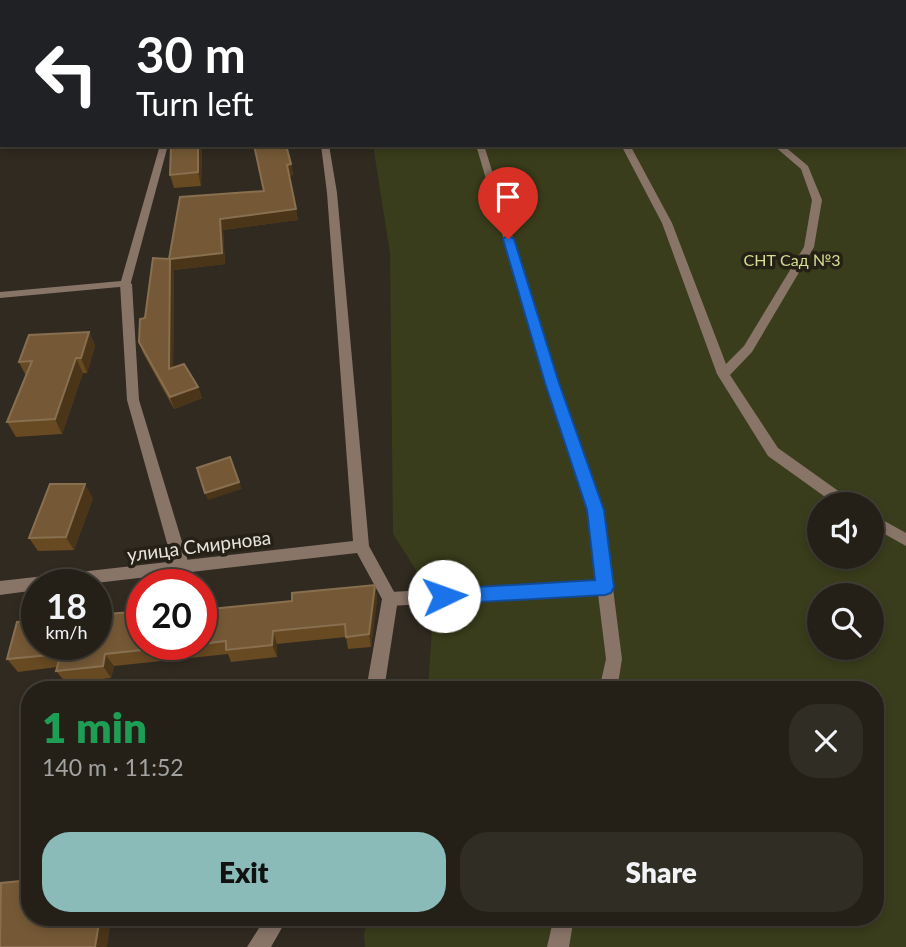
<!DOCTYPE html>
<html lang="en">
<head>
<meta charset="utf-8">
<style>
	:root { --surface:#242018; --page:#302d25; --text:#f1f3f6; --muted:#a3a3a2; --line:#413e37; --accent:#8bbbb9 }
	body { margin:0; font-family:Lato,sans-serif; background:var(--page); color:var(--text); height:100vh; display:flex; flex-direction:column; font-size:26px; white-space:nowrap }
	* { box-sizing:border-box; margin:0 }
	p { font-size:23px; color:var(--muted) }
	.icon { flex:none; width:38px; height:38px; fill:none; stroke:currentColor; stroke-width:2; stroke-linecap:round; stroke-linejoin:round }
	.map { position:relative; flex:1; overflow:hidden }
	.sheet { position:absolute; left:21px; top:681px; width:863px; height:245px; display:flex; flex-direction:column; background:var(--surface); border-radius:28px; box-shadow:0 4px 10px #0003,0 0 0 2px var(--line) }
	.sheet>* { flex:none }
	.guide { position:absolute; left:0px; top:0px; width:906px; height:147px; box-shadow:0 4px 10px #0003,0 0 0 2px var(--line); background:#202124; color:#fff; overflow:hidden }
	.tools { position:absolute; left:807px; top:492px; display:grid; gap:14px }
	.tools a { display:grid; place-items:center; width:77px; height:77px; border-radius:50%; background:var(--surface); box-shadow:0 4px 10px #0003,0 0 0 2px var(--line); font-size:35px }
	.speed { position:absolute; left:21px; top:569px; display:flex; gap:14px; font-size:35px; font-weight:700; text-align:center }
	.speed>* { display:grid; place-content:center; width:91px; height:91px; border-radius:50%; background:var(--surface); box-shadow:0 4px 10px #0003,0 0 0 2px var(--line); line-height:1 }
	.speed small { font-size:18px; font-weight:400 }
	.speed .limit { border:10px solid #d22; background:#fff; color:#111 }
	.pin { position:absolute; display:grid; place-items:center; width:60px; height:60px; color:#fff; margin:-72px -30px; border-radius:50% 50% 50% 0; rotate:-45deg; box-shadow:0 0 7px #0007 }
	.pin .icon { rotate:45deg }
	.me { position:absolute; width:77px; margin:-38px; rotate:87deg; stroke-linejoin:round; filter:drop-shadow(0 0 5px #0008) }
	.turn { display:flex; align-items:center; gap:24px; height:147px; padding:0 21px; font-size:32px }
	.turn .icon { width:91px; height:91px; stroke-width:2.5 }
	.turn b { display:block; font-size:49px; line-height:60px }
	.round { display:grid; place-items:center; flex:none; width:74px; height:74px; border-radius:28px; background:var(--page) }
	.overview { display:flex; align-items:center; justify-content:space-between; height:119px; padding:0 21px }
	h1 { font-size:42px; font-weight:800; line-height:52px; color:#1e9e55 }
	.cta { display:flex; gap:14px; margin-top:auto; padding:14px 21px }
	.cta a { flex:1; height:80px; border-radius:28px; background:var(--accent); color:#111; font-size:28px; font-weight:800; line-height:80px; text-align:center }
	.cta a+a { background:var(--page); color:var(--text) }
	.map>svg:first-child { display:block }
	.green { fill:#393d1b; fill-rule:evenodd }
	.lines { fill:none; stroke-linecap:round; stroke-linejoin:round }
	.path { stroke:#938e86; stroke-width:2.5; stroke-dasharray:3.5 2; stroke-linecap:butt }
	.lane { fill:#897468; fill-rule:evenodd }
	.street { fill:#897468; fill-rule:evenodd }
	.secondary { fill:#bf9e8a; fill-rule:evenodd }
	.wall { fill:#674922 }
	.shaded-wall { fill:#4b3519 }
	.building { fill:#755936; stroke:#876f50; stroke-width:2 }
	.route { fill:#1a73e8; stroke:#114b97; stroke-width:2 }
	.labels { text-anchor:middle; stroke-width:7; stroke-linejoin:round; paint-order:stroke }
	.far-park-label { font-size:16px; fill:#d5df91; stroke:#262116 }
	.street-label { font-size:19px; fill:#e8e4dd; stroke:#262116 }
</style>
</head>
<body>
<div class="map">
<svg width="906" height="947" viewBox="0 0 906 947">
	<rect width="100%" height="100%" fill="#302a20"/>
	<!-- green -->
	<path class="green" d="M850 0H906V947H365L364 933 369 917H875V690L428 689 432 629 445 615 393 534 390 253 373 145H905V2H841ZM819 504H872V556H819ZM819 595H872V648H819Z"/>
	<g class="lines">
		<!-- path -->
		<polyline class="path" points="479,2 483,0"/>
		<!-- lane -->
		<g class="lane">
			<rect x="905" y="24" width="1" height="6"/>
			<polygon points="476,145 484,145 558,383 603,510 622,659 617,690 599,690 606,659 598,594 390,606 384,604 382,599 384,594 390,592 597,581 589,510 546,383"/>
			<polygon points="621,145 630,145 672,223 726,364 744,346 804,247 812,200 801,169 773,145 783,145 808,166 822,200 814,247 752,352 730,375 778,448 851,500 853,504 835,504 768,456 717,374 662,223"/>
			<polygon points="126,281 132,284 139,400 190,568 187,573 182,574 177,573 174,568 127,400 120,284"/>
			<polygon points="872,514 906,533 906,546 872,527"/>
			<polygon points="554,917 574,917 569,947 547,947"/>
		</g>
		<!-- street -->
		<g class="street">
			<polygon points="160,145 168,145 130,286 0,298 0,292 121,281"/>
			<polygon points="321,145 329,145 337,193 369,546 398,599 384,690 366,690 382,599 357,553 87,584 37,584 37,590 0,595 0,581 353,541 327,193"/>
			<polygon points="266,917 288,917 271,947 247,947"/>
		</g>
		<!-- secondary -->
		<polygon class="secondary" points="2,128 2,134 0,135 0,129"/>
	</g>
	<!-- wall -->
	<g class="wall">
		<polygon points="0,0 260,0 261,2 2,2 2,51 0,51"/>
		<polygon points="171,145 202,145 201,186 174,188 170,175"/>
		<polygon points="291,164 293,175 289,176 298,220 223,230 225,264 174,270 173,368 198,387 202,398 174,409 143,353 139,342 145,318 169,259 264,191"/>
		<polygon points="89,332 95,346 87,373 83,373 62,434 16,437 7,422 26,376 19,362"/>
		<polygon points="93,498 74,550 38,551 29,538"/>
		<polygon points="375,585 377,599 371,647 348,649 346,637 277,644 277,657 231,662 228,654 114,666 111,678 66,683 56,671 57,667 18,672 7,659 206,609 292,601"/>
	</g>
	<!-- shaded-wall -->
	<g class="shaded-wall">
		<polygon points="198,145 202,145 201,186 198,172"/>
		<polygon points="291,164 293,175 289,176 287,165"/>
		<polygon points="296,209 298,220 223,230 225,264 174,270 173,381 169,369 170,259 220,219"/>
		<polygon points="89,332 95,346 87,373 81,358"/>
		<polygon points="76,358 83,373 62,434 55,419"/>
		<polygon points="198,387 202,398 174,409 170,397"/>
		<polygon points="239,482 242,489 208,500 205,493"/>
		<polygon points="85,484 93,498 74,550 66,537"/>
		<polygon points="375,585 377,599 371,647 369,634"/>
		<polygon points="202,601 208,614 201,612"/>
		<polygon points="273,631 277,644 277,657 272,645"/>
		<polygon points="105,654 114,666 111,678 103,666"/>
		<polygon points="100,917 112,917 107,947 95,947"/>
	</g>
	<!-- building -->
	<g class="building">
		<polygon points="0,0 259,0 236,2 2,2 2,41 0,41"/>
		<polygon points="171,145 198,145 198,172 170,175"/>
		<polygon points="254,145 286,145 291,164 287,165 296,209 220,219 222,253 170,259 169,369 184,364 198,387 170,397 139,342 140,319 145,318 153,258 169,259 180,197 264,191"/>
		<polygon points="89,332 81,358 76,358 55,419 7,422 32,361 19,362 29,335"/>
		<polygon points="230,457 239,482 205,493 197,468"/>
		<polygon points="50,484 85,484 66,537 29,538"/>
		<polygon points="375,585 369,634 346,637 345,624 273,631 272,645 226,650 226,641 201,644 201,610 292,601 292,593"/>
		<polygon points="142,611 142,644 199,644 105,654 103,666 56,671 61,654 7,659 17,622 37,620 37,644 96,644 96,615"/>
		<polygon points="30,880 30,917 100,917 95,947 0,947 1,883"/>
	</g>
	<!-- route -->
	<polygon class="route" points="508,235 514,239 559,383 604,510 614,587 611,593 605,595 444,604 438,602 435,596 438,591 444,589 595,580 587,510 545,383 503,239"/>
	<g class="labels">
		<!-- far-park labels -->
		<g class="far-park-label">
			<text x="792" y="266">СНТ Сад №3</text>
		</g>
		<!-- street labels -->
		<g class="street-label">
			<text transform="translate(199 546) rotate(-7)" y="7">улица Смирнова</text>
		</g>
	</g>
</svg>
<div class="tools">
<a><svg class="icon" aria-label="sound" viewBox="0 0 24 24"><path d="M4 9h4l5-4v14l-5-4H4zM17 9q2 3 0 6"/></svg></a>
<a><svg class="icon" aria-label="search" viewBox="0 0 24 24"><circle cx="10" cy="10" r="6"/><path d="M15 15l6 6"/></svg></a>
</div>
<div class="speed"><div>18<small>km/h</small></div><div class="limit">20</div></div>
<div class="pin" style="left:508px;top:239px;background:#d93025"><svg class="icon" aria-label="arrive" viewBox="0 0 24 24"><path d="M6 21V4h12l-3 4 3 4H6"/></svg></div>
<svg class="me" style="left:444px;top:596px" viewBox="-20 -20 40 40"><circle r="19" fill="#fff"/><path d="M0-13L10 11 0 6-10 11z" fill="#1a73e8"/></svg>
<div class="guide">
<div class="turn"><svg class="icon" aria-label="left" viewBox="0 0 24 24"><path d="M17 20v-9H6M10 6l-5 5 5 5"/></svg><div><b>30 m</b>Turn left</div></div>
</div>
<section class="sheet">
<div class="overview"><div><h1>1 min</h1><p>140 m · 11:52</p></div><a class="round"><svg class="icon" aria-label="close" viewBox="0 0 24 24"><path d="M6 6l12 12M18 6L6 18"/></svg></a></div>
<div class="cta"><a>Exit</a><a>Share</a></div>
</section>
</div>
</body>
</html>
